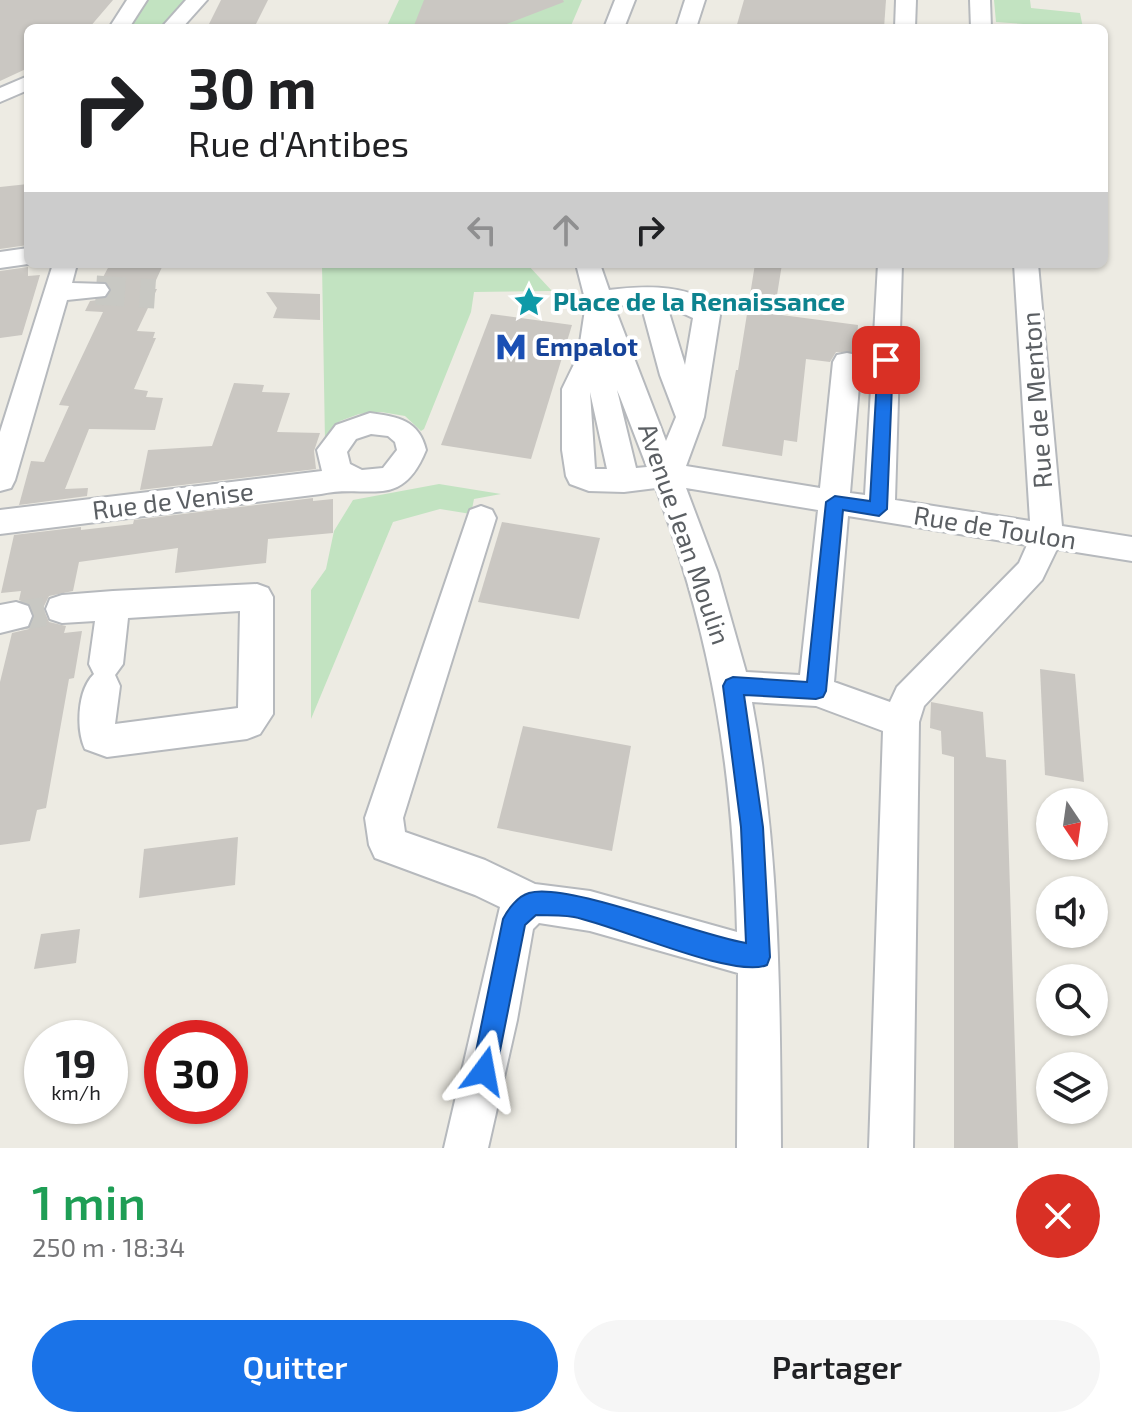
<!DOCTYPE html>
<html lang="fr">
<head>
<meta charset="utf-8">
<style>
	:root { --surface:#fff; --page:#f6f6f6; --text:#202124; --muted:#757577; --accent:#1a73e8 }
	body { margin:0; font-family:"Exo 2",sans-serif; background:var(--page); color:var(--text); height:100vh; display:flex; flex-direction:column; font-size:30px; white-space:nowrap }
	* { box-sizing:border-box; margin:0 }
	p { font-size:26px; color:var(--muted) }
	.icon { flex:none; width:44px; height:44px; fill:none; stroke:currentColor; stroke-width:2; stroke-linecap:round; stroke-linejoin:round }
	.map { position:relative; height:1148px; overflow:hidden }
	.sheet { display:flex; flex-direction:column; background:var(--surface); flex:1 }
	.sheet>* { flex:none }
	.hud { position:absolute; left:24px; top:24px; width:1084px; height:244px; border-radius:12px; box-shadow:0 2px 6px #0004; background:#fff; color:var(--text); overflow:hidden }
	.needle { width:52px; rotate:167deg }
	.buttons { position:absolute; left:1036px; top:788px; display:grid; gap:16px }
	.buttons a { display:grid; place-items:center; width:72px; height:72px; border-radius:50%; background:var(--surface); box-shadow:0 2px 6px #0004; font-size:40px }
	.speed { position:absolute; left:24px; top:1020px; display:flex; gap:16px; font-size:40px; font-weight:700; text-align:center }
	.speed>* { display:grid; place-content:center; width:104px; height:104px; border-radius:50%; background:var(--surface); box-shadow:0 2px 6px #0004; line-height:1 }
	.speed small { font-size:20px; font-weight:400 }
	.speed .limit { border:12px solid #d22; background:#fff; color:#111 }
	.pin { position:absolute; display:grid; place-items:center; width:68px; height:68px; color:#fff; margin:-34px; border-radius:16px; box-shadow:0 4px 12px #0006 }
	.me { position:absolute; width:88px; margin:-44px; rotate:13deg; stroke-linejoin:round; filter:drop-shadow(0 0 6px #0008) }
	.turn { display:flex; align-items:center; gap:28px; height:168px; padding:0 32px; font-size:36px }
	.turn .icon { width:104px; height:104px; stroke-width:2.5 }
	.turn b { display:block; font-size:56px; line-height:68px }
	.lanes { display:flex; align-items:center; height:76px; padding:0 32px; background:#0003; justify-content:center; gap:40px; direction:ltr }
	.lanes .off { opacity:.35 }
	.round { display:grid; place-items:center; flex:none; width:84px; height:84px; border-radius:42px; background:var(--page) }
	.headline { display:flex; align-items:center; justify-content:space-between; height:136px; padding:0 32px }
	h1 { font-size:48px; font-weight:600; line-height:60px; color:#1e9e55 }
	.primary-button { display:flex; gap:16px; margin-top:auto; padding:16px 32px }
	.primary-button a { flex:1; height:92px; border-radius:48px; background:var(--accent); color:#fff; font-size:32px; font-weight:600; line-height:92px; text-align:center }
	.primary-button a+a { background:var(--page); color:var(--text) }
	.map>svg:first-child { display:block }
	.green { fill:#c2e3c1 }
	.building { fill:#cac7c2 }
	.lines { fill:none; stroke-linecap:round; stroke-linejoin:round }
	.minor-tunnel { stroke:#c8c8c3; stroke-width:29; stroke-dasharray:29 15; stroke-linecap:butt }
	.minor-casing { stroke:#b6b9bd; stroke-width:4 }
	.minor { fill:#fff; fill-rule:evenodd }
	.route { fill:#1a73e8; stroke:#114b97; stroke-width:2 }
	.labels { text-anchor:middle; stroke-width:8; stroke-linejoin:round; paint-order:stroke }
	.culture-label { font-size:26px; font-weight:bold; fill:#0d838f; stroke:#fff; text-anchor:start }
	.transit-label { font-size:26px; font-weight:bold; fill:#164399; stroke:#fff; text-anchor:start }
	.street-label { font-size:26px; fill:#5b5f63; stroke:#fff }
</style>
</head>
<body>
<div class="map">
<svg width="1132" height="1148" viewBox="0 0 1132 1148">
	<rect width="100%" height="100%" fill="#edebe3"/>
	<!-- green -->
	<g class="green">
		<polygon points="143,0 190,0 164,26 131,28 129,24"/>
		<polygon points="399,0 582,0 570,28 386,28"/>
		<polygon points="994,0 1030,0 1031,8 1080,13 1083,28 996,22"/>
		<polygon points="322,264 527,264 552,291 474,292 471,312 424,429 421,431 405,416 381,412 359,414 340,421 325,442"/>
		<polygon points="439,484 501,494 474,499 471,514 440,509 393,522 311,719 311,590 326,569 334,531 353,500"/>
	</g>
	<!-- building -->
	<g class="building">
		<polygon points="0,0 113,0 89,28 28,28 28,68 0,81"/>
		<polygon points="221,0 268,0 254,28 207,28"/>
		<polygon points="424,0 563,0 564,2 496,28 413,28"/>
		<polygon points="744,0 886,0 884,28 736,28"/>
		<polygon points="28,184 28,245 0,249 0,187"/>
		<polygon points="110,264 162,267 152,289 157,289 137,331 155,332 153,338 156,338 134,389 148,391 146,397 163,398 155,430 89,429 65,489 88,488 87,496 19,505 31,461 44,462 69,406 59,405 103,312 85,311 90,301 105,299 112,292 108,282 101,281"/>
		<polygon points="755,264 782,264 774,314 858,325 856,352 836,352 830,362 806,359 797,442 784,440 782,456 722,446 736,370 738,370"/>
		<polygon points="28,267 28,276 40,275 22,335 0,338 0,271"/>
		<polygon points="266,292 320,294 320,320 273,318 277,308"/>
		<polygon points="491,314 572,325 531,459 441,445"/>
		<polygon points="234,383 264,385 262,392 290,393 277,432 320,433 314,451 316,469 140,490 148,450 212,446"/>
		<polygon points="313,498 313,501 333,499 333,533 268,539 266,563 175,573 178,548 79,562 73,591 49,596 43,608 49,622 66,626 64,633 82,631 74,678 69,679 46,808 37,810 30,841 0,845 0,682 12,633 29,629 35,617 31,605 19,600 21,591 1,593 14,535 81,527 81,530 133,524 134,520"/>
		<polygon points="502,522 600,538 579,619 478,602"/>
		<polygon points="1040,669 1075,674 1084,782 1045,775"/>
		<polygon points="931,702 983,712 986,757 1006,760 1018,1148 954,1148 954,757 942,754 941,731 930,728"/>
		<polygon points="523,726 631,746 612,851 497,828"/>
		<polygon points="238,837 235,885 139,898 144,849"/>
		<polygon points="80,929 76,963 34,969 41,934"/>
	</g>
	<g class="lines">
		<!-- minor-tunnel -->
		<g class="minor-tunnel">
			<polyline points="96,290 155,294"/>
			<polyline points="16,616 62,609"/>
		</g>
		<defs>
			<g id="minor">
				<polygon points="127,0 147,0 129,28 109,28"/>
				<polygon points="186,0 207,0 182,28 161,28"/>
				<polygon points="615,0 635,0 624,28 604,28"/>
				<polygon points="685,0 705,0 696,28 676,28"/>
				<polygon points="896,0 916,0 915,28 895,28"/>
				<polygon points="970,0 990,0 991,28 971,28"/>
				<polygon points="28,76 28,90 0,102 0,88"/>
				<polygon points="28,248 28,264 0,268 0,252"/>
				<polygon points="53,264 77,264 72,283 105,284 109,290 105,296 67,300 15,480 11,488 0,491 0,432"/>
				<path d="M576 264H600L609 290C642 286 699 282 720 315L704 417 686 466 820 488 833 362 837 355 847 353 857 355 861 362 850 493 865 495 878 264H902L895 500 1030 521 1014 264H1038L1062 526 1132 537V561L1057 549 1042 580 924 706 919 722 913 1148H869L883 731 816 706 752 702C780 850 780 998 781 1148H737L738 973 590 931 539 923 533 929 517 1020 488 1148H444L500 907 475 895 375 858 369 845 365 818 470 510 481 506 492 510 496 518 403 818 405 832 485 860 535 884 590 891 737 932C733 770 713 641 656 488L624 492 589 491 570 484 566 476 562 450V389L578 356 586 303ZM641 304 660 375 676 417 666 441 614 306ZM667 306 693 318 685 365ZM617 390 620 397 647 467 636 468ZM590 392 607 469H595ZM686 488 818 510 800 675 746 672 718 573ZM848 516 1027 545 1019 563 897 687 890 702 834 682Z"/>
				<path d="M370 413C398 417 419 420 426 450 401 512 367 483 321 494L0 534V510L322 471 317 450 336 425ZM371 434 388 436 395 442 397 450 383 468 362 470 350 464 347 452 356 439Z"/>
				<path d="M257 584 268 588 273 597V714L260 734 247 739 107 757 85 749C76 730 77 690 94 674L89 664 95 621 62 623 50 619 46 609 50 599 62 595 113 591ZM240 611 238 708 115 724 120 686 115 675 123 664 128 618Z"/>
				<polygon points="16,602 28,606 32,616 28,626 0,633 0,605"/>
			</g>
		</defs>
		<!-- minor casing -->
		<use href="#minor" class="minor-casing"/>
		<!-- minor -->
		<use href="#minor" class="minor"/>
	</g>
	<!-- route -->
	<path class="route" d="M886 354 893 360 887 509 879 516 843 510 826 691 823 697 816 699 744 695 763 827 770 957 767 965C733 979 615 925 574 917 562 915 548 915 536 915L525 925 496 1071 493 1080 484 1083 475 1080 472 1071 503 919C508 909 518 896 529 893 567 882 697 935 746 943L741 827 723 686 726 680 733 677 807 682 826 502 835 496 870 501 878 360Z"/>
	<!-- icons -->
	<defs>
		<symbol id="sight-bare" viewBox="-9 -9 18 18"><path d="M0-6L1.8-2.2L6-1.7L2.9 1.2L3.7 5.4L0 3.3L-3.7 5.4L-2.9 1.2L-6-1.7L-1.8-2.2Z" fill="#0f9aa8" stroke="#fff" stroke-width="2.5" paint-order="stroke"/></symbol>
		<symbol id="metro-bare" viewBox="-9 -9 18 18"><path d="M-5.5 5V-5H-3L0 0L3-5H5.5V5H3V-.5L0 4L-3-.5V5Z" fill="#1a4fb4" stroke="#fff" stroke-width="2.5" paint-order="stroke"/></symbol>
	</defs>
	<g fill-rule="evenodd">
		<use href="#sight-bare" x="507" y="280" width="44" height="44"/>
		<use href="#metro-bare" x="489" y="325" width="44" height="44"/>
	</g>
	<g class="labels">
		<!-- culture labels -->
		<g class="culture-label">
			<text x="553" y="311">Place de la Renaissance</text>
		</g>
		<!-- transit labels -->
		<g class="transit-label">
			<text x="535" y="356">Empalot</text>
		</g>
		<!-- street labels -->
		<g class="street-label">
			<text transform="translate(1037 400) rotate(-94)" y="9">Rue de Menton</text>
			<text transform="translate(173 501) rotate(-7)" y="9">Rue de Venise</text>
			<text transform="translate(995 528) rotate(9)" y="9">Rue de Toulon</text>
			<text transform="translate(684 534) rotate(71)" y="9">Avenue Jean Moulin</text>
		</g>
	</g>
</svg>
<div class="buttons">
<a><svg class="needle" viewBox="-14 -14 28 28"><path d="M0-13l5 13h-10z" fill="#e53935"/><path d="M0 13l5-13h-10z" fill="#757577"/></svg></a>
<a><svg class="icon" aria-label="sound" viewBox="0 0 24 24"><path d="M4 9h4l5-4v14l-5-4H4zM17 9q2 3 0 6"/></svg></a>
<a><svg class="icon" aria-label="search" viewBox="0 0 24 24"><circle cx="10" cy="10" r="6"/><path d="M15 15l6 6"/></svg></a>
<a><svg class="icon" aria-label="layers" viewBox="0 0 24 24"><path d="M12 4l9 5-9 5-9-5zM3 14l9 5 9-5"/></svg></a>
</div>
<div class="speed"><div>19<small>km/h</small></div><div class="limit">30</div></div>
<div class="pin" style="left:886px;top:360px;background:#d93025"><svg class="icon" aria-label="arrive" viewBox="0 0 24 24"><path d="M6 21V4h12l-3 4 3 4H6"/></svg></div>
<svg class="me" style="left:484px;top:1071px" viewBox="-20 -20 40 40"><path d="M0-17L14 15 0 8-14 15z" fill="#1a73e8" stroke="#fff" stroke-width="4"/></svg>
<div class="hud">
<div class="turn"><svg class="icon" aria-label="right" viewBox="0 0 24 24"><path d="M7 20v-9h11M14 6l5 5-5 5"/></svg><div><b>30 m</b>Rue d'Antibes</div></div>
<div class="lanes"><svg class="icon off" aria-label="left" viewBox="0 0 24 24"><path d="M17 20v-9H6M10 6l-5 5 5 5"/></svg><svg class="icon off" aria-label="ahead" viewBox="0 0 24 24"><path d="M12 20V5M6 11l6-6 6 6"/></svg><svg class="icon" aria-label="right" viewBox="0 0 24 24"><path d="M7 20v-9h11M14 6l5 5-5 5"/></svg></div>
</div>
</div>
<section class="sheet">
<div class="headline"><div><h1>1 min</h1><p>250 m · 18:34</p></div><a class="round" style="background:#d93025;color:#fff"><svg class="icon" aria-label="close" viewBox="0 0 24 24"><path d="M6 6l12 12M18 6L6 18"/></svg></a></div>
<div class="primary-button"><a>Quitter</a><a>Partager</a></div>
</section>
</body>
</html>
